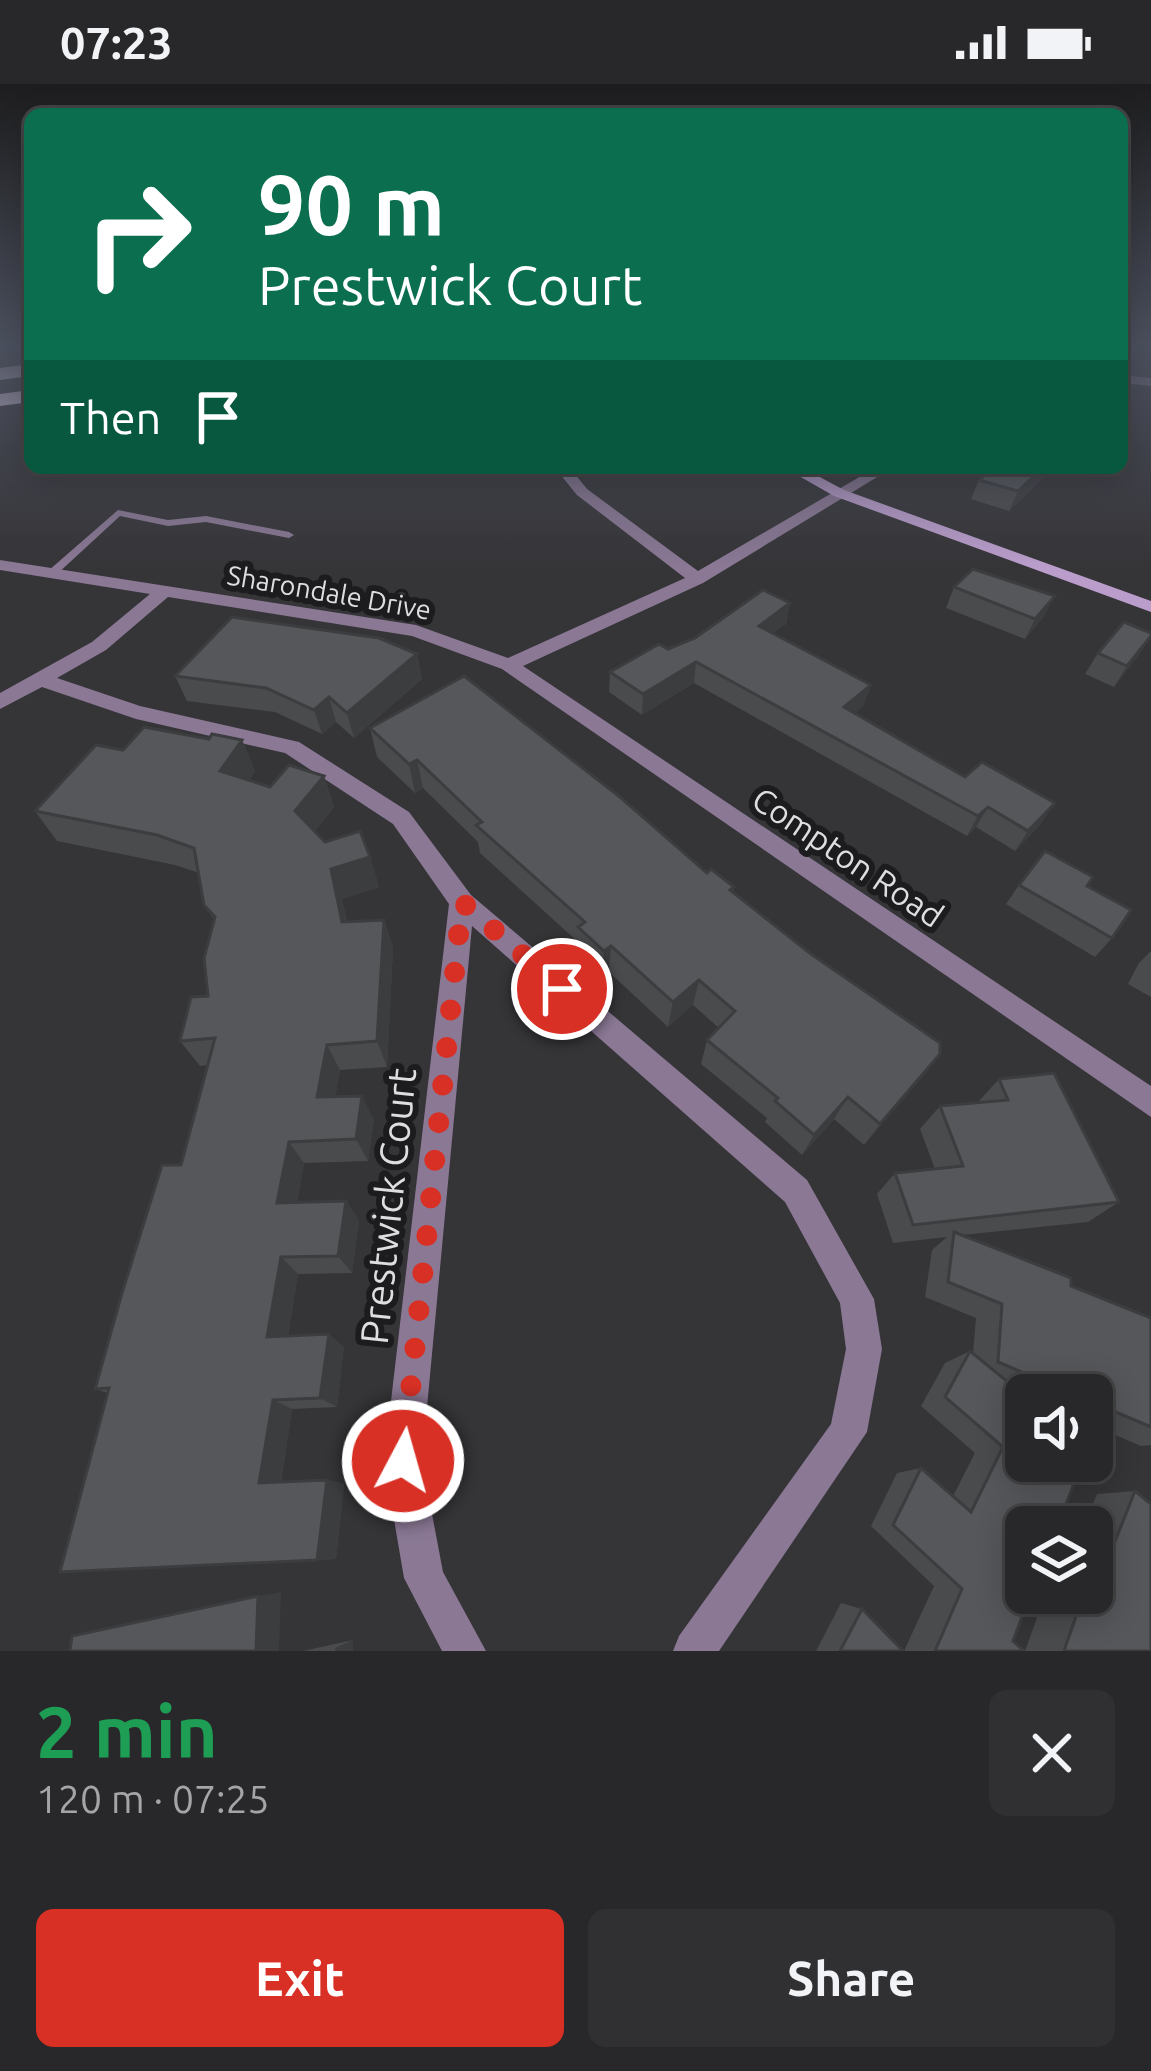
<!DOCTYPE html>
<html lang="en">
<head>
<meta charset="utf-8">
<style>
	:root { --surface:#282729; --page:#302f31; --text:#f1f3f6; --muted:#a5a5a8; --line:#444446; --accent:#d93025 }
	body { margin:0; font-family:Ubuntu,sans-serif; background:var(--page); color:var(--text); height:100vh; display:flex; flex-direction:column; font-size:45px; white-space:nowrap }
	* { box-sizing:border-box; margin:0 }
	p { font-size:39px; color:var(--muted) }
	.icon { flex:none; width:66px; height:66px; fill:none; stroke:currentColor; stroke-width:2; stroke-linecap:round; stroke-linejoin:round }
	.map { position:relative; height:1567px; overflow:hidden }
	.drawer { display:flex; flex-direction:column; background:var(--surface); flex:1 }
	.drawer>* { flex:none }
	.hud { position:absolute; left:24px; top:24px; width:1104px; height:366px; border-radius:18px; box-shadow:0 6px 30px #0003,0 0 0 3px var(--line); background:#0b6e4f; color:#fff; overflow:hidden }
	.fabs { position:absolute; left:1005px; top:1290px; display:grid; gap:24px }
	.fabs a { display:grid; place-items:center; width:108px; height:108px; border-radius:18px; background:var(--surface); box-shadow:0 6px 30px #0003,0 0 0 3px var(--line); font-size:60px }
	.pin { position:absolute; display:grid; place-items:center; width:102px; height:102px; color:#fff; margin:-51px; border:6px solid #fff; border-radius:50%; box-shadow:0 3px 12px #0007 }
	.me { position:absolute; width:132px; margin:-66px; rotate:6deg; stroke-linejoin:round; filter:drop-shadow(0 0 9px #0008) }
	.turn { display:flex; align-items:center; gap:42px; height:252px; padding:0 36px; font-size:54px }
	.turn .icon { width:156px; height:156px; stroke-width:2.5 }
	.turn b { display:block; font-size:84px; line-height:102px }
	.then { display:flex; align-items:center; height:114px; padding:0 36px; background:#0003; gap:24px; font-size:45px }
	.round { display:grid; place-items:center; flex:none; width:126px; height:126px; border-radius:18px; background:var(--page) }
	.head { display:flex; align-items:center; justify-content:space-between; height:204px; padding:0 36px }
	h1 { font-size:72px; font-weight:600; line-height:90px; color:#1e9e55 }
	.primary-button { display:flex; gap:24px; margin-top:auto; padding:24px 36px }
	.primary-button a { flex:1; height:138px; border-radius:18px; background:var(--accent); color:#fff; font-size:48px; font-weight:600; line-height:138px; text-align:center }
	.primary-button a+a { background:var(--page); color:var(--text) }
	.status { display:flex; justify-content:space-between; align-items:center; height:84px; padding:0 60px; background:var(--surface); direction:ltr }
	.status svg { height:33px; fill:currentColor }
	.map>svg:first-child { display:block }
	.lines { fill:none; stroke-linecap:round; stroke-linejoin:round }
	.service { fill:#8a7894; fill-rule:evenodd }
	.minor { fill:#8a7894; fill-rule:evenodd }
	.secondary { fill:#ba9dcb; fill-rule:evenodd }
	.motorway { fill:#f2e0fc; fill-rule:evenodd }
	.wall { fill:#4a4b4d }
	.shaded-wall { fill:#3c3d3f }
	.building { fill:#56575a; stroke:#3c3d3f; stroke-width:3 }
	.route { stroke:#d93025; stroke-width:21; stroke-dasharray:0 37.8 }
	.labels { text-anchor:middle; stroke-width:12; stroke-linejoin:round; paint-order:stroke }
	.far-street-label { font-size:27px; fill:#dedee0; stroke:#1c1c1e }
	.street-label { font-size:33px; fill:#dedee0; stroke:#1c1c1e }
	.near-street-label { font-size:39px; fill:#dedee0; stroke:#1c1c1e }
</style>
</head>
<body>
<div class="status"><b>07:23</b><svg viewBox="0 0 49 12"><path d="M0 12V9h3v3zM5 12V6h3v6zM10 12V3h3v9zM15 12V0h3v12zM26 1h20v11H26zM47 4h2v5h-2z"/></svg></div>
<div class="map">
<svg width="1151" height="1567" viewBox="0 0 1151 1567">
	<rect width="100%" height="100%" fill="#353437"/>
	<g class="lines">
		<!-- service -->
		<polygon class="service" points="118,426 168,436 206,432 289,448 294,451 289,454 206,438 168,442 120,432 56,491 48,491 48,487"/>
		<!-- minor -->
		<g class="minor">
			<polygon points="1122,291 1151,294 1151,302 1122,299"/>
			<polygon points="555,384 570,384 587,405 698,487 875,384 892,384 703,499 523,582 1151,1002 1151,1033 502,585 412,552 168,513 106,566 57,594 140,622 299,658 409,728 471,811 807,1096 874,1215 882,1265 867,1348 719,1567 673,1567 679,1552 831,1340 846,1265 840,1219 785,1118 472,842 422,1377 443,1488 486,1567 442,1567 404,1494 384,1377 449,820 393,740 285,669 136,635 42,603 0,625 0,609 92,558 150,510 0,486 0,476 416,541 508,574 685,494 577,411"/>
		</g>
		<!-- secondary -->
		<polygon class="secondary" points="785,384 803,384 844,406 1151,517 1151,528 834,412"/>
		<!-- motorway -->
		<g class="motorway">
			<polygon points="30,280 30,292 0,296 0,284"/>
			<polygon points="30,306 30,318 0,322 0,310"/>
		</g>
	</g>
	<!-- wall -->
	<g class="wall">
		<polygon points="993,384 1054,384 1009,427 971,415 979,396"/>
		<polygon points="954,503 1044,532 1025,555 946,524"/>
		<polygon points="790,519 786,540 773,549 871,601 863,622 855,629 1041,740 1015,767 976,743 967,752 694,599 642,631 609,608 610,588"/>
		<polygon points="1151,553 1114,603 1085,590 1098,569"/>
		<polygon points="417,570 422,595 354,654 336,638 322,650 275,628 187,617 175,592"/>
		<polygon points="370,644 707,789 734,803 733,809 940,970 864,1061 834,1035 802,1071 765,1038 767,1034 701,980 707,956 719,944 693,921 668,943 609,888 603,893 578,869 578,858 480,769 478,758 423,704 415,709 377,673"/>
		<polygon points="209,655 242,656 255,687 249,696 270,703 324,692 334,723 315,747 325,758 370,773 379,803 342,815 347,838 384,836 393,864 387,983 340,986 335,1013 374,1035 368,1077 304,1079 297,1118 346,1117 359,1137 352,1189 298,1190 288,1252 344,1263 337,1323 292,1325 281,1398 327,1396 344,1400 336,1475 317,1476 108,1309 95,1305 181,1081 208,981 200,982 180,957 208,912 214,836 204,821 199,789 175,781 57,757 35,727 123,666"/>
		<polygon points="1019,801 1087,802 1112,854 1095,873 1006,820"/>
		<polygon points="1151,867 1151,913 1128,900 1139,879"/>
		<polygon points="999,995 1119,1118 1088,1138 962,1151 1071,1202 1151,1234 1151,1361 1141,1362 1092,1341 1092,1311 1026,1311 1013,1557 1024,1567 904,1567 934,1502 871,1442 897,1389 921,1384 953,1412 975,1369 921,1322 945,1279 970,1267 973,1269 976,1234 925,1213 932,1166 947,1153 893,1159 877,1110 895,1089 935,1085 920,1045 940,1022 977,1019"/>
		<polygon points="1135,1407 1151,1567 1025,1567 1046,1509 1092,1509 1092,1443 1083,1443 1097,1410"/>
		<polygon points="841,1519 862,1525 903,1567 816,1567"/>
		<polygon points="353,1556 353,1567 303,1567"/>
	</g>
	<!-- shaded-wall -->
	<g class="shaded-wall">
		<polygon points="1042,384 1054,384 1009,427 1018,407"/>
		<polygon points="1055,512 1044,532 1025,555 1035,535"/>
		<polygon points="790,519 786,540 755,562 759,542"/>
		<polygon points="1151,552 1140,570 1114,603 1127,582"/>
		<polygon points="417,570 422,595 354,654 347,629"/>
		<polygon points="696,578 694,599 642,631 643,610"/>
		<polygon points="871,601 863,622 837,644 844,623"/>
		<polygon points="329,613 336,638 322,650 314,626"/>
		<polygon points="242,656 255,687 234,717 220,687"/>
		<polygon points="417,676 423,704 415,709 409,680"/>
		<polygon points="324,692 334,723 307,757 295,727"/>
		<polygon points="1055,719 1041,740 1015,767 1028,747"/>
		<polygon points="988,723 976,743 967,752 978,732"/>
		<polygon points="370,773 379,803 342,815 353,866 342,838 331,785"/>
		<polygon points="384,836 393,864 387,983 377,957"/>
		<polygon points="611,862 609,888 603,893 604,867"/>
		<polygon points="699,896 693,921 668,943 673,918"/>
		<polygon points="327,961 340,986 331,1036 317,1013"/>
		<polygon points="940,970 923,993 864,1061 880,1040"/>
		<polygon points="362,1012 374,1035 368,1077 356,1055"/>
		<polygon points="848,1013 834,1035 802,1071 814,1051"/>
		<polygon points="289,1058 304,1079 294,1138 277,1119"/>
		<polygon points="346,1117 359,1137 352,1189 338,1172"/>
		<polygon points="281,1173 298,1190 286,1265 267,1253"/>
		<polygon points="329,1250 344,1263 337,1323 320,1314"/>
		<polygon points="273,1316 292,1325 280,1403 259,1399"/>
		<polygon points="327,1396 344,1400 336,1475 317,1476"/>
		<polygon points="281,1508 279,1567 256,1567 258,1512"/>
		<polygon points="353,1556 353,1567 335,1567 335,1564"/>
	</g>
	<!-- building -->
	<g class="building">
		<polygon points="993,384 1042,384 1018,407 979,396"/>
		<polygon points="973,485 1055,512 1035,535 954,503"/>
		<polygon points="763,506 790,519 759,542 871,601 844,623 965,693 982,678 1055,719 1028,747 988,723 978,732 696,578 643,610 610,588 659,560 668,565 695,554"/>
		<polygon points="232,533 379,554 417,570 347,629 329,613 314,626 266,604 175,592"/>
		<polygon points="1124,538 1151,549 1151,552 1127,582 1098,569"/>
		<polygon points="464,592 620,713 707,789 711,785 734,803 730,806 811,870 940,959 940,970 880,1040 848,1013 814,1051 775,1017 778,1014 707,956 735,927 699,896 673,918 611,862 604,867 578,843 585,838 476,741 482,738 417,676 409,680 370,644"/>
		<polygon points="144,643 209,655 212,650 242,656 220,687 270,703 289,681 324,692 295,727 325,758 360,747 370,773 331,785 342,838 384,836 377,957 327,961 317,1013 362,1012 356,1055 289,1058 277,1119 346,1117 338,1172 281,1173 267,1253 329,1250 320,1314 273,1316 259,1399 327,1396 317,1476 60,1488 109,1304 95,1305 122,1209 162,1081 181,1081 215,954 180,957 191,913 208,912 204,874 215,833 204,821 194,764 157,751 35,727 96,661 123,666"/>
		<polygon points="1045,767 1093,793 1087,802 1131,826 1112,854 1019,801"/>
		<polygon points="1054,989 1119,1118 913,1141 895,1089 963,1082 940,1022 1008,1016 999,995"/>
		<polygon points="954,1148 1071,1194 1071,1202 1151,1234 1151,1343 1092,1318 1092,1311 1076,1311 998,1278 1002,1220 948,1198"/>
		<polygon points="970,1267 1026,1313 1026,1377 1083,1377 1057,1443 1026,1443 1026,1509 1031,1509 1013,1557 1024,1567 935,1567 962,1505 893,1441 921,1384 971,1428 1003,1363 945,1313"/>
		<polygon points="1135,1407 1151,1420 1151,1567 1064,1567 1084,1509 1092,1509 1092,1487 1104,1451 1114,1460"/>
		<polygon points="258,1512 256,1567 70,1567 72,1552"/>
		<polygon points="862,1525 903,1567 840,1567"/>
	</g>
	<!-- sky -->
	<linearGradient id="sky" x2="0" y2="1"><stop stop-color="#1d1d1e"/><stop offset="0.54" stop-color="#4b505e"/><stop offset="1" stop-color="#4b505e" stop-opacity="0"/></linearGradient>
	<rect width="1151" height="483" fill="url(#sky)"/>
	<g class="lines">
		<!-- route -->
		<polyline class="route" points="403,1377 462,818 562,905"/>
	</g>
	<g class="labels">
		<!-- far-street labels -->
		<g class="far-street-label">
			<text transform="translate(329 509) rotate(10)" y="9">Sharondale Drive</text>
		</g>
		<!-- street labels -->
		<g class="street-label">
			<text transform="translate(848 773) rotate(34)" y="12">Compton Road</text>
		</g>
		<!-- near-street labels -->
		<g class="near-street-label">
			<text transform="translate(388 1122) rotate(-84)" y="14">Prestwick Court</text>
		</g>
	</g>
</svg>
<div class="fabs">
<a><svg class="icon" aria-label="sound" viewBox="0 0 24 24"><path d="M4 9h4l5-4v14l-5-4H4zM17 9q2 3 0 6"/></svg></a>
<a><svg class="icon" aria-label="layers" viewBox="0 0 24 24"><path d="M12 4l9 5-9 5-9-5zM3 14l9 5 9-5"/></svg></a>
</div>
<div class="pin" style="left:562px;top:905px;background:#d93025"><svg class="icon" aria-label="arrive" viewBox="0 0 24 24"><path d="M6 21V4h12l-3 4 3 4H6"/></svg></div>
<svg class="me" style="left:403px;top:1377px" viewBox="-20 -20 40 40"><circle r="17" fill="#d93025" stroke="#fff" stroke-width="3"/><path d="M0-11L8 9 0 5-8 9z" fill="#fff"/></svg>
<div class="hud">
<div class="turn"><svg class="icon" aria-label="right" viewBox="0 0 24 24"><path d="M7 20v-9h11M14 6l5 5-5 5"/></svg><div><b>90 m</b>Prestwick Court</div></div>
<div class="then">Then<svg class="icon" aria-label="arrive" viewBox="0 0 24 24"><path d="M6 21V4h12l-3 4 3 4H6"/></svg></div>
</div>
</div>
<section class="drawer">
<div class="head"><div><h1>2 min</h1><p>120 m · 07:25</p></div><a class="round"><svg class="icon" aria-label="close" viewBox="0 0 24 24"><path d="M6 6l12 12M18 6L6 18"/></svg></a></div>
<div class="primary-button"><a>Exit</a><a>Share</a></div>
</section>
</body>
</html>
